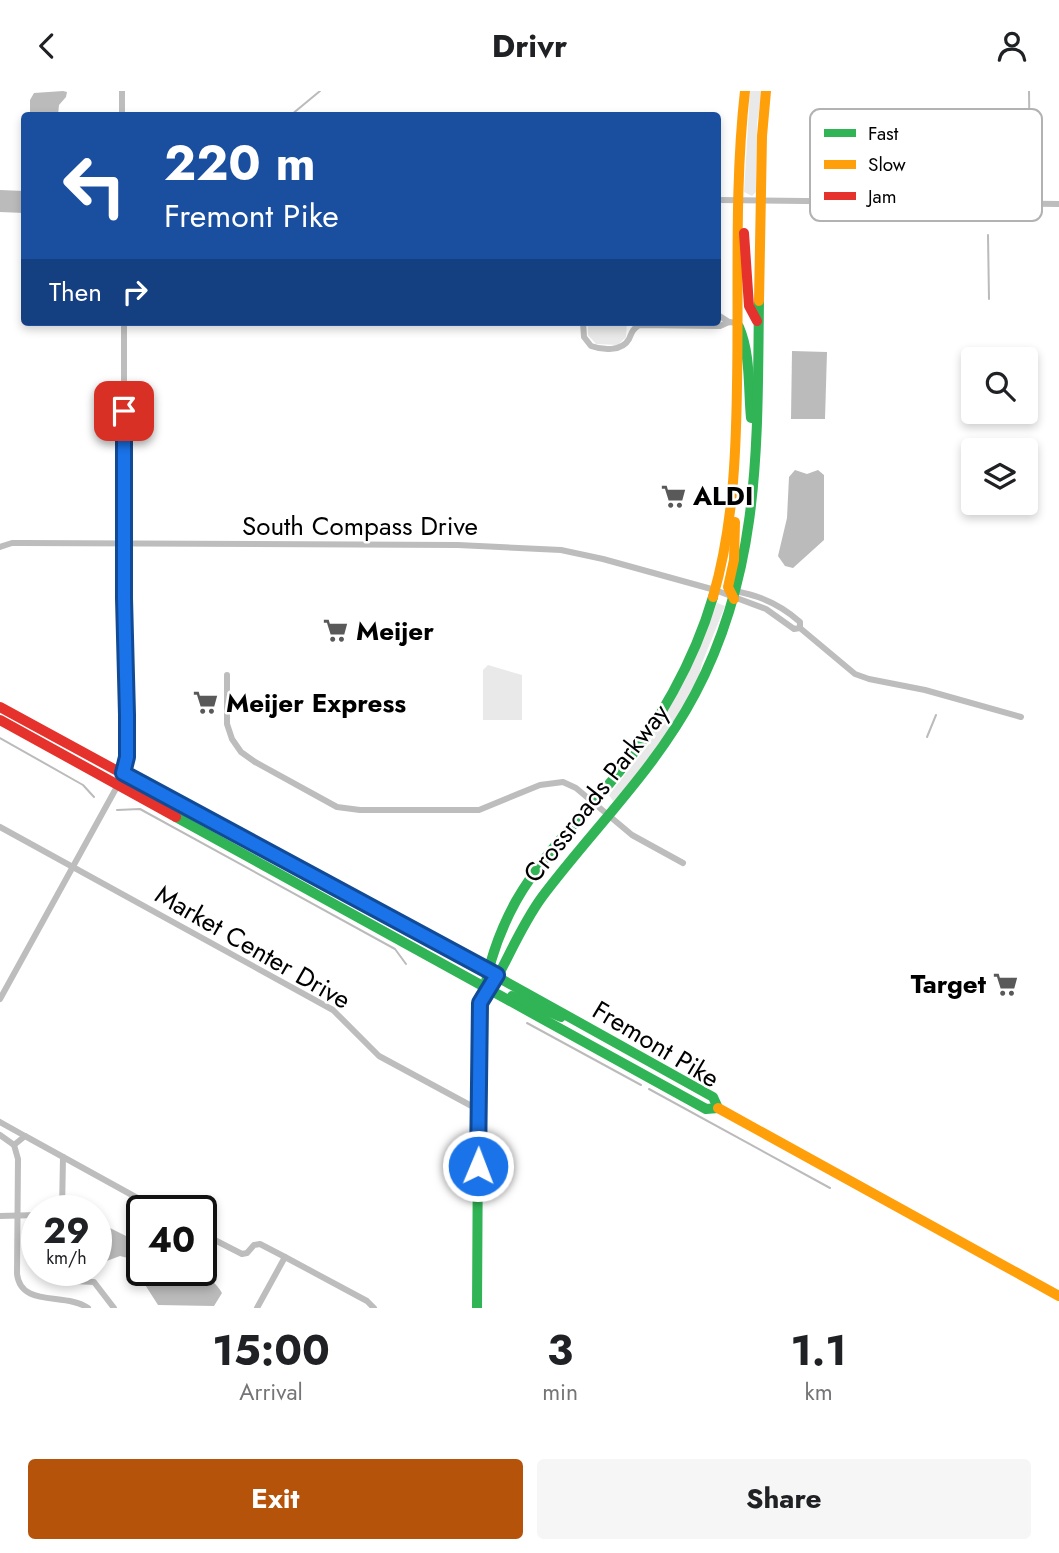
<!DOCTYPE html>
<html lang="en">
<head>
<meta charset="utf-8">
<style>
	:root { --surface:#fff; --page:#f6f6f6; --text:#202124; --muted:#757577; --accent:#b45309 }
	body { margin:0; font-family:Jost,sans-serif; background:var(--page); color:var(--text); height:100vh; display:flex; flex-direction:column; font-size:26px; white-space:nowrap }
	* { box-sizing:border-box; margin:0 }
	p { font-size:23px; color:var(--muted) }
	.icon { flex:none; width:38px; height:38px; fill:none; stroke:currentColor; stroke-width:2; stroke-linecap:round; stroke-linejoin:round }
	.map { position:relative; height:1217px; overflow:hidden }
	.sheet { display:flex; flex-direction:column; background:var(--surface); flex:1 }
	.sheet>* { flex:none }
	.top-card { position:absolute; left:21px; top:21px; width:700px; height:214px; border-radius:7px; box-shadow:0 4px 10px #0003; background:#1a4fa0; color:#fff; overflow:hidden }
	.fabs { position:absolute; left:961px; top:256px; display:grid; gap:14px }
	.fabs a { display:grid; place-items:center; width:77px; height:77px; border-radius:7px; background:var(--surface); box-shadow:0 4px 10px #0003; font-size:35px }
	.speed { position:absolute; left:21px; top:1104px; display:flex; gap:14px; font-size:35px; font-weight:700; text-align:center }
	.speed>* { display:grid; place-content:center; width:91px; height:91px; border-radius:50%; background:var(--surface); box-shadow:0 4px 10px #0003; line-height:1 }
	.speed small { font-size:18px; font-weight:400 }
	.speed .limit { border:4px solid #111; border-radius:10px; background:#fff; color:#111 }
	.pin { position:absolute; display:grid; place-items:center; width:60px; height:60px; color:#fff; margin:-30px; border-radius:14px; box-shadow:0 4px 10px #0006 }
	.me { position:absolute; width:77px; margin:-38px; rotate:1deg; stroke-linejoin:round; filter:drop-shadow(0 0 5px #0008) }
	.turn { display:flex; align-items:center; gap:24px; height:147px; padding:0 28px; font-size:32px }
	.turn .icon { width:91px; height:91px; stroke-width:2.5 }
	.turn b { display:block; font-size:49px; line-height:60px }
	.then { display:flex; align-items:center; height:66px; padding:0 28px; background:#0003; gap:14px; font-size:26px }
	.eta { display:flex; justify-content:space-evenly; align-items:center; height:119px; text-align:center }
	.eta b { font-size:42px; font-weight:700; line-height:49px }
	.cta { display:flex; gap:14px; margin-top:auto; padding:14px 28px }
	.cta a { flex:1; height:80px; border-radius:7px; background:var(--accent); color:#fff; font-size:28px; font-weight:700; line-height:80px; text-align:center }
	.cta a+a { background:var(--page); color:var(--text) }
	header { display:flex; justify-content:space-between; align-items:center; height:91px; padding:0 28px; background:var(--surface); font-size:32px; font-weight:700 }
	.map>svg:first-child { display:block }
	.green { fill:#e9e9e9 }
	.water { fill:#bbb }
	.lines { fill:none; stroke-linecap:round; stroke-linejoin:round }
	.stream { stroke:#bbb; stroke-width:2 }
	.street { stroke:#bdbdbd; stroke-width:6 }
	.fast { stroke:#30b455; stroke-width:10 }
	.slow { stroke:#ff9f0a; stroke-width:10 }
	.jam { stroke:#e5322d; stroke-width:10 }
	.route-casing { stroke:#114b97; stroke-width:18 }
	.route { stroke:#1a73e8; stroke-width:12 }
	.labels { text-anchor:middle; stroke-width:5; stroke-linejoin:round; paint-order:stroke }
	.poi-label { font-size:26px; font-weight:bold; fill:#000; stroke:#fff; text-anchor:start }
	.street-label { font-size:26px; fill:#000; stroke:#fff }
	.key { fill:#fff; stroke:#b2b2b2; stroke-width:2 }
	.key-label { font-size:19px; fill:#000 }
</style>
</head>
<body>
<header><svg class="icon" aria-label="back" viewBox="0 0 24 24"><path d="M15 5l-7 7 7 7"/></svg>Drivr<svg class="icon" aria-label="person" viewBox="0 0 24 24"><circle cx="12" cy="8" r="4"/><path d="M4 21q1-7 8-7t8 7"/></svg></header>
<div class="map">
<svg width="1059" height="1217" viewBox="0 0 1059 1217">
	<rect width="100%" height="100%" fill="#fff"/>
	<!-- green -->
	<g class="green">
		<polygon points="750,0 762,0 757,32 756,101 752,105 744,101"/>
		<polygon points="588,231 627,231 626,246 618,254 596,253 588,244"/>
		<polygon points="717,512 725,515 702,572 698,590 668,643 622,703 613,710 609,704 649,653 690,577"/>
		<polygon points="488,574 522,584 522,629 483,629 483,579"/>
	</g>
	<!-- water -->
	<g class="water">
		<polygon points="63,0 67,1 66,6 59,14 58,24 30,24 30,9 34,2"/>
		<polygon points="0,99 24,100 24,122 0,121"/>
		<polygon points="792,260 827,261 825,328 791,328"/>
		<polygon points="795,379 807,383 818,379 824,384 824,449 793,477 785,475 778,465 787,427 789,386"/>
		<path d="M108 1136 142 1153V1180C169 1180 207 1174 222 1202L214 1215 158 1214 128 1167 120 1165 104 1171 100 1168 101 1139Z"/>
	</g>
	<g class="lines">
		<!-- stream -->
		<g class="stream">
			<polyline points="291,24 320,0"/>
			<polyline points="1027,101 1030,83 1029,0"/>
			<polyline points="988,127 1020,125"/>
			<polyline points="988,144 989,208"/>
			<polyline points="927,646 936,624"/>
			<polyline points="0,647 83,694 94,706"/>
			<polyline points="117,719 140,718 395,858 406,873"/>
			<polyline points="527,932 641,994"/>
			<polyline points="649,998 830,1097"/>
		</g>
		<!-- street -->
		<g class="street">
			<polyline points="122,0 122,24"/>
			<polyline points="718,109 1059,113"/>
			<polyline points="718,224 729,231"/>
			<path d="M583 231 584 246 591 255C602 259 622 261 629 248 632 241 632 239 639 234L720 235 729 231 738 232"/>
			<polyline points="0,456 12,452 22,452 458,454 561,459 603,468 715,499 766,518 794,538 800,537 855,583 869,588 925,599 1021,626"/>
			<path d="M734 500C760 504 781 514 800 531V537"/>
			<polyline points="227,584 227,633 232,648 241,661 255,671 337,716 360,719 479,719 540,694 563,691 576,697 632,744 683,772"/>
			<polyline points="123,682 127,666 127,624 124,507 124,231"/>
			<polyline points="0,736 333,919 379,965 479,1019"/>
			<polyline points="0,908 119,692"/>
			<polyline points="0,1031 25,1045"/>
			<path d="M0 1044 14 1054 18 1068 17 1183C21 1217 65 1201 88 1217"/>
			<polyline points="14,1054 25,1045 161,1120"/>
			<polyline points="62,1120 63,1066"/>
			<polyline points="0,1125 37,1124"/>
			<polyline points="201,1142 242,1163 247,1162 254,1154 260,1153 285,1166 257,1217"/>
			<polyline points="285,1166 367,1210 374,1217"/>
			<path d="M62 1180C67 1194 81 1189 94 1191L114 1217"/>
		</g>
		<!-- fast -->
		<g class="fast">
			<path d="M739 236C751 264 748 297 751 327"/>
			<polyline points="176,726 706,1018 718,1017"/>
			<polyline points="422,844 713,1006 718,1017"/>
			<path d="M488 903C507 871 520 836 542 806 593 738 655 679 695 603 762 476 757 349 759 210"/>
			<polyline points="512,905 561,926"/>
			<path d="M477 1217C477 1159 478 1100 478 1042 479 955 472 890 516 810 542 764 581 727 615 686 658 634 694 571 713 506"/>
		</g>
		<!-- slow -->
		<g class="slow">
			<polyline points="759,210 762,45 766,0"/>
			<path d="M713 506C733 437 736 366 737 294 739 196 734 97 745 0"/>
			<polyline points="734,508 728,496 734,469 735,431"/>
			<polyline points="147,696 422,844"/>
			<polyline points="718,1017 1059,1205"/>
		</g>
		<!-- jam -->
		<g class="jam">
			<polyline points="744,142 749,215 757,230"/>
			<polyline points="0,616 147,696"/>
			<polyline points="0,629 176,726"/>
		</g>
	</g>
	<g class="lines">
		<defs>
			<polyline id="route" points="124,320 124,507 127,624 127,666 123,682 497,884 480,912 478,1075"/>
		</defs>
		<!-- route casing -->
		<use href="#route" class="route-casing"/>
		<!-- route -->
		<use href="#route" class="route"/>
	</g>
	<!-- icons -->
	<defs>
		<symbol id="supermarket-bare" viewBox="-9 -9 18 18"><path d="M-6-5.5h2.5l.6 2H6L4.5 2H-2.5L-4.4-4H-6ZM-1.5 3.2a1.3 1.3 0 1 0 .1 0ZM3 3.2a1.3 1.3 0 1 0 .1 0Z" fill="#595959" stroke="#fff" stroke-width="2.5" paint-order="stroke"/></symbol>
	</defs>
	<g fill-rule="evenodd">
		<use href="#supermarket-bare" x="656" y="388" width="35" height="35"/>
		<use href="#supermarket-bare" x="318" y="522" width="35" height="35"/>
		<use href="#supermarket-bare" x="188" y="594" width="35" height="35"/>
		<use href="#supermarket-bare" x="988" y="876" width="35" height="35"/>
	</g>
	<g class="labels">
		<!-- poi labels -->
		<g class="poi-label">
			<text x="693" y="414">ALDI</text>
			<text x="356" y="549">Meijer</text>
			<text x="226" y="621">Meijer Express</text>
			<text x="986" y="902" text-anchor="end">Target</text>
		</g>
		<!-- street labels -->
		<g class="street-label">
			<text x="360" y="444">South Compass Drive</text>
			<text transform="translate(596 702) rotate(-52)" y="9">Crossroads Parkway</text>
			<text transform="translate(253 856) rotate(30)" y="9">Market Center Drive</text>
			<text transform="translate(656 953) rotate(31)" y="9">Fremont Pike</text>
		</g>
	</g>
	<!-- legend -->
	<rect x="810" y="18" width="232" height="112" rx="10" class="key"/>
	<rect x="824" y="38" width="32" height="8" fill="#30b455"/>
	<rect x="824" y="69" width="32" height="9" fill="#ff9f0a"/>
	<rect x="824" y="101" width="32" height="8" fill="#e5322d"/>
	<g class="key-label">
		<text x="868" y="49">Fast</text>
		<text x="868" y="80">Slow</text>
		<text x="868" y="112">Jam</text>
	</g>
</svg>
<div class="fabs">
<a><svg class="icon" aria-label="search" viewBox="0 0 24 24"><circle cx="10" cy="10" r="6"/><path d="M15 15l6 6"/></svg></a>
<a><svg class="icon" aria-label="layers" viewBox="0 0 24 24"><path d="M12 4l9 5-9 5-9-5zM3 14l9 5 9-5"/></svg></a>
</div>
<div class="speed"><div>29<small>km/h</small></div><div class="limit">40</div></div>
<div class="pin" style="left:124px;top:320px;background:#d93025"><svg class="icon" aria-label="arrive" viewBox="0 0 24 24"><path d="M6 21V4h12l-3 4 3 4H6"/></svg></div>
<svg class="me" style="left:478px;top:1075px" viewBox="-20 -20 40 40"><circle r="17" fill="#1a73e8" stroke="#fff" stroke-width="3"/><path d="M0-11L8 9 0 5-8 9z" fill="#fff"/></svg>
<div class="top-card">
<div class="turn"><svg class="icon" aria-label="left" viewBox="0 0 24 24"><path d="M17 20v-9H6M10 6l-5 5 5 5"/></svg><div><b>220 m</b>Fremont Pike</div></div>
<div class="then">Then<svg class="icon" aria-label="right" viewBox="0 0 24 24"><path d="M7 20v-9h11M14 6l5 5-5 5"/></svg></div>
</div>
</div>
<section class="sheet">
<div class="eta">
<div><b>15:00</b><p>Arrival</p></div>
<div><b>3</b><p>min</p></div>
<div><b>1.1</b><p>km</p></div>
</div>
<div class="cta"><a>Exit</a><a>Share</a></div>
</section>
</body>
</html>
